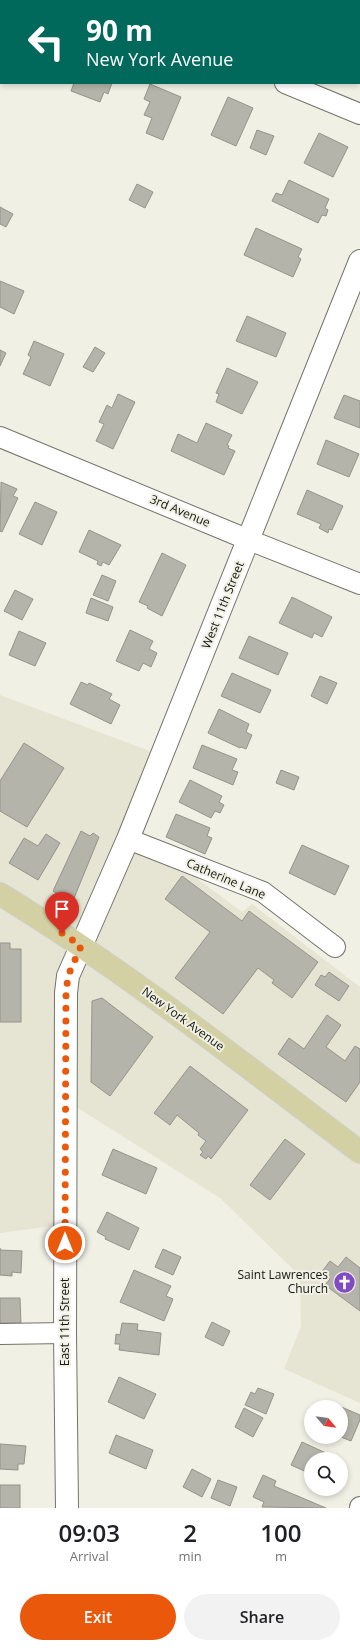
<!DOCTYPE html>
<html lang="en">
<head>
<meta charset="utf-8">
<style>
	:root { --surface:#fff; --page:#f2f2f2; --text:#202124; --muted:#757577; --accent:#ea580c }
	body { margin:0; font-family:"Open Sans",sans-serif; background:var(--page); color:var(--text); height:100vh; display:flex; flex-direction:column; font-size:15px; white-space:nowrap }
	* { box-sizing:border-box; margin:0 }
	p { font-size:13px; color:var(--muted) }
	.icon { flex:none; width:22px; height:22px; fill:none; stroke:currentColor; stroke-width:2; stroke-linecap:round; stroke-linejoin:round }
	.map { position:relative; height:1508px; overflow:hidden }
	.sheet { display:flex; flex-direction:column; background:var(--surface); flex:1 }
	.sheet>* { flex:none }
	.hud { position:absolute; left:0px; top:0px; width:360px; height:84px; box-shadow:0 2px 6px #0003; background:#00695c; color:#fff; overflow:hidden }
	.needle { width:26px; rotate:119deg }
	.buttons { position:absolute; left:304px; top:1400px; display:grid; gap:8px }
	.buttons a { display:grid; place-items:center; width:44px; height:44px; border-radius:50%; background:var(--surface); box-shadow:0 2px 6px #0003; font-size:20px }
	.pin { position:absolute; display:grid; place-items:center; width:34px; height:34px; color:#fff; margin:-41px -17px; border-radius:50% 50% 50% 0; rotate:-45deg; box-shadow:0 0 4px #0007 }
	.pin .icon { rotate:45deg }
	.me { position:absolute; width:44px; margin:-22px; rotate:0deg; stroke-linejoin:round; filter:drop-shadow(0 0 3px #0008) }
	.turn { display:flex; align-items:center; gap:14px; height:84px; padding:0 20px; font-size:18px }
	.turn .icon { width:52px; height:52px; stroke-width:2.5 }
	.turn b { display:block; font-size:28px; line-height:34px }
	.eta { display:flex; justify-content:space-evenly; align-items:center; height:68px; text-align:center }
	.eta b { font-size:24px; font-weight:600; line-height:28px }
	.cta { display:flex; gap:8px; margin-top:auto; padding:8px 20px }
	.cta a { flex:1; height:46px; border-radius:24px; background:var(--accent); color:#fff; font-size:16px; font-weight:600; line-height:46px; text-align:center }
	.cta a+a { background:var(--page); color:var(--text) }
	.map>svg:first-child { display:block }
	.built { fill:#e6e5d3 }
	.building { fill:#b5b4aa; stroke:#94948a }
	.lines { fill:none; stroke-linecap:round; stroke-linejoin:round }
	.minor-casing { stroke:#74746a; stroke-width:22 }
	.tertiary-casing { stroke:#74746a; stroke-width:24 }
	.primary-casing { stroke:#d0d0cf; stroke-width:24 }
	.minor { stroke:#fff; stroke-width:20 }
	.tertiary { stroke:#fff; stroke-width:22 }
	.primary { stroke:#d3d0a3; stroke-width:22 }
	.route { stroke:#ea580c; stroke-width:7; stroke-dasharray:0 12.6 }
	.labels { text-anchor:middle; stroke-width:4; stroke-linejoin:round; paint-order:stroke }
	.street-label { font-size:12px; fill:#151511; stroke:#f0f0e5 }
	.poi-label { font-size:12px; fill:#151511; stroke:#f0f0e5; text-anchor:end }
</style>
</head>
<body>
<div class="map">
<svg width="360" height="1508" viewBox="0 0 360 1508">
	<rect width="100%" height="100%" fill="#f0f0e5"/>
	<!-- built -->
	<polygon class="built" points="0,695 166,757 131,845 183,868 242,912 252,904 360,987 360,1403 284,1369 301,1326 300,1276 220,1198 59,1096 61,1225 0,1233"/>
	<!-- building -->
	<g class="building">
		<polygon points="221,0 256,0 221,1"/>
		<polygon points="74,83 112,83 108,94 104,92 100,102 71,91"/>
		<polygon points="150,84 181,97 163,140 146,133 152,118 144,115 150,102 144,99"/>
		<polygon points="228,97 253,108 236,146 211,135"/>
		<polygon points="257,130 274,136 266,155 250,148"/>
		<polygon points="319,133 348,147 333,177 304,163"/>
		<polygon points="289,180 329,199 325,208 328,210 326,216 322,215 318,223 272,201 276,193 282,195"/>
		<polygon points="137,184 153,192 145,208 129,200"/>
		<polygon points="0,207 13,214 6,227 0,224"/>
		<polygon points="256,228 302,249 298,257 301,259 293,277 244,255"/>
		<polygon points="0,281 24,291 14,314 0,307"/>
		<polygon points="247,316 286,333 276,357 236,341"/>
		<polygon points="34,341 64,354 50,386 23,374 31,357 28,355"/>
		<polygon points="95,347 105,353 93,372 83,367"/>
		<polygon points="0,350 6,353 0,366"/>
		<polygon points="227,368 258,382 242,414 216,402 219,394 216,393"/>
		<polygon points="118,394 135,402 113,449 96,441 104,424 99,422 107,405 112,408"/>
		<polygon points="344,395 360,401 360,428 334,418"/>
		<polygon points="206,423 232,435 227,445 229,446 228,448 235,451 224,475 171,451 178,434 197,443"/>
		<polygon points="326,440 359,454 349,477 317,464"/>
		<polygon points="1,482 17,489 13,496 18,498 2,532 0,531"/>
		<polygon points="307,490 343,506 332,530 329,529 328,533 319,528 321,524 297,514"/>
		<polygon points="35,502 57,512 42,545 19,534"/>
		<polygon points="89,530 121,545 109,565 103,562 101,566 97,564 98,561 79,552"/>
		<polygon points="162,553 186,565 162,616 147,608 148,606 139,602"/>
		<polygon points="102,575 116,581 108,601 93,595"/>
		<polygon points="15,590 33,599 22,620 4,611"/>
		<polygon points="292,597 332,617 322,637 314,633 312,638 279,623"/>
		<polygon points="91,598 113,607 108,621 86,613"/>
		<polygon points="130,630 153,641 149,649 157,653 151,667 143,663 139,671 116,661"/>
		<polygon points="19,631 46,643 35,666 9,655"/>
		<polygon points="249,636 288,653 278,675 239,658"/>
		<polygon points="232,673 271,690 260,713 221,696"/>
		<polygon points="320,676 337,683 327,704 311,696"/>
		<polygon points="81,682 88,685 89,683 112,694 109,699 120,705 111,724 70,704"/>
		<polygon points="219,709 249,724 246,732 252,735 246,749 241,747 240,748 208,733"/>
		<polygon points="24,743 64,768 27,827 0,811 0,781"/>
		<polygon points="202,745 237,759 232,770 238,772 233,785 193,768"/>
		<polygon points="281,770 299,777 294,790 276,783"/>
		<polygon points="190,780 222,796 219,802 224,805 220,813 215,811 211,818 179,802"/>
		<polygon points="176,814 210,828 207,836 212,838 205,854 166,837"/>
		<polygon points="81,831 90,836 93,833 99,837 72,903 53,891"/>
		<polygon points="46,834 60,843 38,880 9,863 24,838 38,846"/>
		<polygon points="302,845 349,866 335,895 289,873"/>
		<polygon points="182,876 242,921 249,911 318,962 292,998 272,983 274,980 258,968 223,1014 175,978 210,932 165,899"/>
		<polygon points="0,943 10,943 10,949 21,949 21,1022 0,1022"/>
		<polygon points="329,972 349,986 339,1001 315,985 321,975 325,977"/>
		<polygon points="102,998 153,1037 110,1096 91,1082 92,1001"/>
		<polygon points="327,1015 341,1025 326,1047 345,1061 355,1046 360,1049 360,1082 346,1102 278,1054 289,1038 304,1049"/>
		<polygon points="190,1066 248,1110 211,1159 208,1156 206,1159 200,1155 203,1152 200,1149 206,1141 198,1135 199,1133 177,1115 170,1125 154,1113"/>
		<polygon points="285,1139 305,1154 270,1200 250,1185"/>
		<polygon points="113,1149 157,1168 146,1194 102,1175"/>
		<polygon points="107,1212 139,1228 129,1250 105,1239 106,1237 97,1232"/>
		<polygon points="0,1248 0,1250 22,1251 21,1273 12,1272 12,1276 0,1275"/>
		<polygon points="163,1249 181,1257 173,1275 155,1267"/>
		<polygon points="346,1257 360,1268 360,1311 325,1285 330,1279 321,1273 330,1261 338,1267"/>
		<polygon points="134,1270 171,1286 166,1296 173,1299 164,1321 120,1302"/>
		<polygon points="0,1298 20,1298 21,1323 0,1323"/>
		<polygon points="212,1322 230,1331 223,1346 205,1337"/>
		<polygon points="122,1323 138,1324 137,1330 161,1333 159,1355 119,1350 120,1344 115,1344 116,1334 120,1335"/>
		<polygon points="119,1377 156,1394 144,1419 108,1402"/>
		<polygon points="258,1388 274,1394 266,1414 245,1405 251,1392 255,1394"/>
		<polygon points="332,1403 360,1415 360,1420 351,1441 341,1437 341,1407 330,1407"/>
		<polygon points="244,1408 263,1418 253,1437 235,1427"/>
		<polygon points="116,1435 153,1450 146,1469 109,1453"/>
		<polygon points="302,1442 339,1459 311,1459 311,1474 291,1465"/>
		<polygon points="0,1444 26,1446 24,1464 18,1464 18,1470 0,1469"/>
		<polygon points="192,1469 211,1479 202,1497 183,1487"/>
		<polygon points="263,1475 276,1481 274,1486 326,1508 262,1507 264,1502 253,1497"/>
		<polygon points="218,1480 237,1487 230,1506 211,1498"/>
		<rect x="0" y="1485" width="20" height="23"/>
	</g>
	<g class="lines">
		<defs>
			<g id="minor">
				<polyline points="81,0 83,1"/>
				<polyline points="285,83 360,114"/>
				<polyline points="0,437 249,540 360,584"/>
				<polyline points="128,839 263,892 335,947"/>
				<polyline points="0,1334 65,1333"/>
				<polyline points="360,1508 360,1507"/>
			</g>
			<polyline id="tertiary" points="67,1508 65,1333 66,993 68,976 128,839 360,261"/>
			<path id="primary" d="M0 894C126 971 242 1063 360 1152"/>
		</defs>
		<!-- minor casing -->
		<use href="#minor" class="minor-casing"/>
		<!-- tertiary casing -->
		<use href="#tertiary" class="tertiary-casing"/>
		<!-- primary casing -->
		<use href="#primary" class="primary-casing"/>
		<!-- minor -->
		<use href="#minor" class="minor"/>
		<!-- tertiary -->
		<use href="#tertiary" class="tertiary"/>
		<!-- primary -->
		<use href="#primary" class="primary"/>
	</g>
	<g class="lines">
		<!-- route -->
		<polyline class="route" points="62,933 81,946 68,976 66,993 65,1243"/>
	</g>
	<!-- icons -->
	<defs>
		<symbol id="church-disc" viewBox="-11 -11 22 22"><circle r="9.5" fill="#814bc3" stroke="#f0f0e5"/><path d="M-1.2-6h2.4v3.5h3.3v2.4h-3.3V6h-2.4V-.1h-3.3v-2.4h3.3Z" fill="#fff"/></symbol>
	</defs>
	<g fill-rule="evenodd">
		<use href="#church-disc" x="332" y="1270" width="25" height="25"/>
	</g>
	<g class="labels">
		<!-- street labels -->
		<g class="street-label">
			<text transform="translate(180 511) rotate(23)" y="4">3rd Avenue</text>
			<text transform="translate(223 605) rotate(-68)" y="4">West 11th Street</text>
			<text transform="translate(226 879) rotate(23)" y="4">Catherine Lane</text>
			<text transform="translate(183 1019) rotate(36)" y="4">New York Avenue</text>
			<text transform="translate(65 1322) rotate(-90)" y="4">East 11th Street</text>
		</g>
		<!-- poi labels -->
		<g class="poi-label">
			<text x="328" y="1279">Saint Lawrences<tspan x="328" dy="14">Church</tspan></text>
		</g>
	</g>
</svg>
<div class="buttons">
<a><svg class="needle" viewBox="-14 -14 28 28"><path d="M0-13l5 13h-10z" fill="#e53935"/><path d="M0 13l5-13h-10z" fill="#757577"/></svg></a>
<a><svg class="icon" aria-label="search" viewBox="0 0 24 24"><circle cx="10" cy="10" r="6"/><path d="M15 15l6 6"/></svg></a>
</div>
<div class="pin" style="left:62px;top:933px;background:#d93025"><svg class="icon" aria-label="arrive" viewBox="0 0 24 24"><path d="M6 21V4h12l-3 4 3 4H6"/></svg></div>
<svg class="me" style="left:65px;top:1243px" viewBox="-20 -20 40 40"><circle r="17" fill="#ea580c" stroke="#fff" stroke-width="3"/><path d="M0-11L8 9 0 5-8 9z" fill="#fff"/></svg>
<div class="hud">
<div class="turn"><svg class="icon" aria-label="left" viewBox="0 0 24 24"><path d="M17 20v-9H6M10 6l-5 5 5 5"/></svg><div><b>90 m</b>New York Avenue</div></div>
</div>
</div>
<section class="sheet">
<div class="eta">
<div><b>09:03</b><p>Arrival</p></div>
<div><b>2</b><p>min</p></div>
<div><b>100</b><p>m</p></div>
</div>
<div class="cta"><a>Exit</a><a>Share</a></div>
</section>
</body>
</html>
